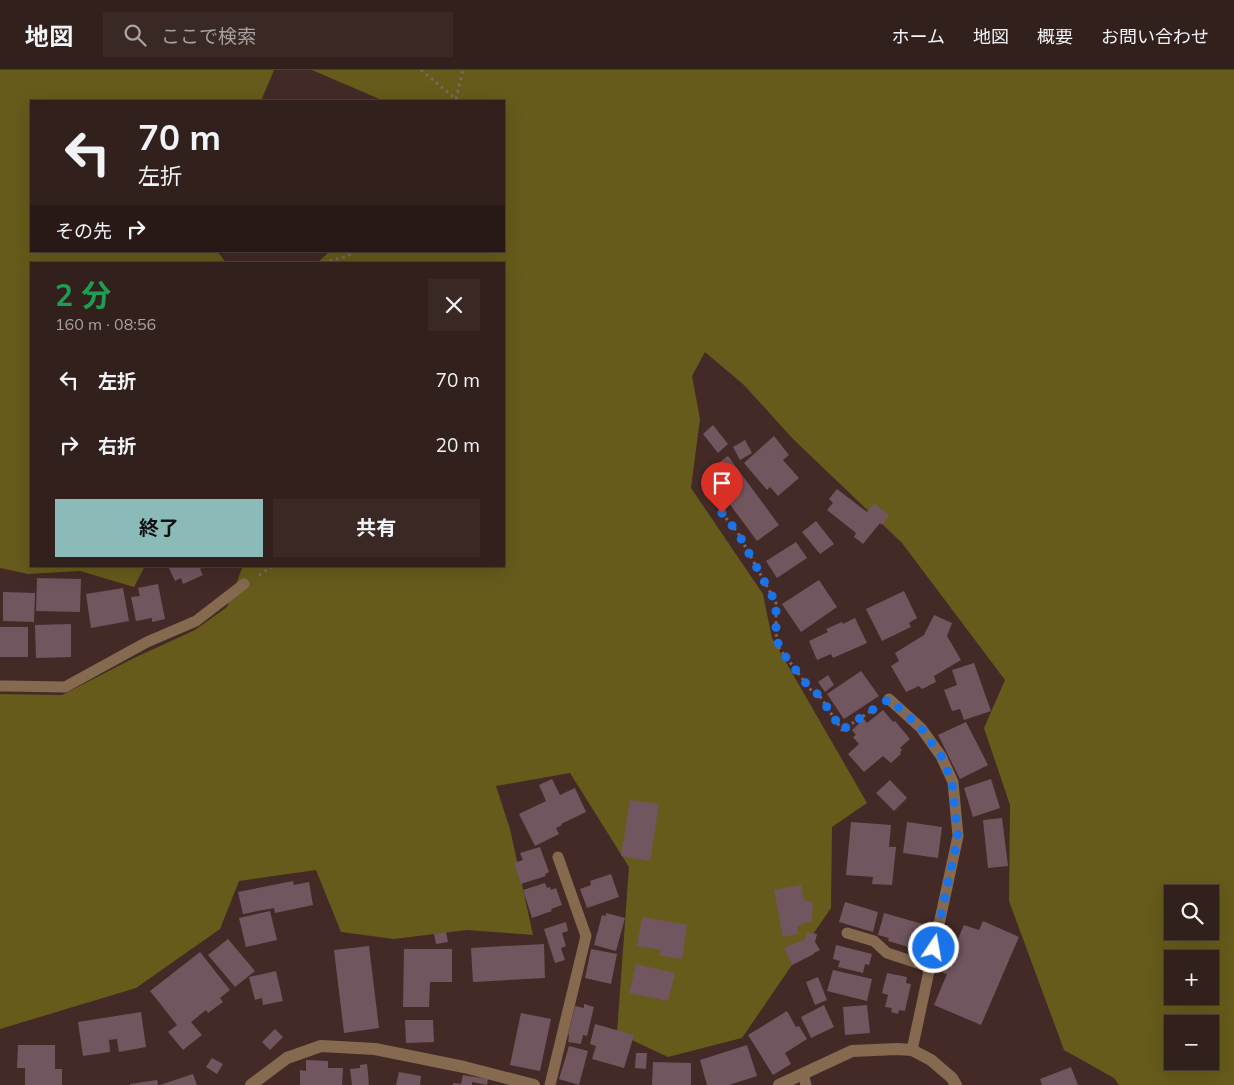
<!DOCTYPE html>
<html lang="ja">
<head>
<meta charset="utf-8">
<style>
	:root { --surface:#32201c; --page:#3a2825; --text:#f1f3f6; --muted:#a8a3a3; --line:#4d3e3b; --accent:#8bbbb9 }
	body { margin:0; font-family:Mulish,"Noto Sans JP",sans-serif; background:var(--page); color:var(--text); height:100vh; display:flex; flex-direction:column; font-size:19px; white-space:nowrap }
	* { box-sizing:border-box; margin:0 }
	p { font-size:16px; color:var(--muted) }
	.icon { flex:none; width:28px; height:28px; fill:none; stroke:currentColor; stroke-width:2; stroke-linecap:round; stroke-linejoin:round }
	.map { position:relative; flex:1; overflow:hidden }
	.drawer { position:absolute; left:30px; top:192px; width:475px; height:305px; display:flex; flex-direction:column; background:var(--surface); border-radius:0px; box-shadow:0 5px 20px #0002,0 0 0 1px var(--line) }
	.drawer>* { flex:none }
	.top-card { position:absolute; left:30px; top:30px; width:475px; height:152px; border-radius:0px; box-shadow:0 5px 20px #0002,0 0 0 1px var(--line); background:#32201c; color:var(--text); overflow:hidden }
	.fabs { position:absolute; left:1164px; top:815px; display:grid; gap:10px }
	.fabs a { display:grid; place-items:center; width:55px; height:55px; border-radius:0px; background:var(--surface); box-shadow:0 5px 20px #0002,0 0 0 1px var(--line); font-size:25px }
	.pin { position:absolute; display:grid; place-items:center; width:42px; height:42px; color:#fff; margin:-51px -21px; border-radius:50% 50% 50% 0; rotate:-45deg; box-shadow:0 0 5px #0007 }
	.pin .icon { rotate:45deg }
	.me { position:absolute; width:55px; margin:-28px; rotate:12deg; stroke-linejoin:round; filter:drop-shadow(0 0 4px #0008) }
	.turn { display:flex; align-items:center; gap:18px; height:105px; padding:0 25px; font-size:22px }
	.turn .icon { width:65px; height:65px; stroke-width:2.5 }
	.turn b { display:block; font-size:35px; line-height:42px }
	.then { display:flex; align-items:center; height:48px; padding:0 25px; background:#0003; gap:10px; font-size:19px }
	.round { display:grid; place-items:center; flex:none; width:52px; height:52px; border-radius:0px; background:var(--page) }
	.overview { display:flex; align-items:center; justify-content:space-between; height:85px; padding:0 25px }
	h1 { font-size:30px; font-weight:700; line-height:38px; color:#1e9e55 }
	.primary-button { display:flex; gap:10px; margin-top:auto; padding:10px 25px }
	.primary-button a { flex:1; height:58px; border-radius:0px; background:var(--accent); color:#111; font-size:20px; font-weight:700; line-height:58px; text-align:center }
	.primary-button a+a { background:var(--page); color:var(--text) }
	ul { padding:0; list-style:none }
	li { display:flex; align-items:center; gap:15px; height:65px; padding:0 25px }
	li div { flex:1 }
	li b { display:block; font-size:19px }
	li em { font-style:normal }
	header { display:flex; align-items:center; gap:30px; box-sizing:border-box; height:70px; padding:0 25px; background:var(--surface); border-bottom:1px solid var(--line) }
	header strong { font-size:24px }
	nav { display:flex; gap:28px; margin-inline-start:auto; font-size:18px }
	.search { width:350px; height:45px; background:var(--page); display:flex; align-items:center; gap:12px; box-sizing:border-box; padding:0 18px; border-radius:0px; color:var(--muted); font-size:19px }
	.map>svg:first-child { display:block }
	.green { fill:#665b1b; fill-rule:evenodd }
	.building { fill:#71565f }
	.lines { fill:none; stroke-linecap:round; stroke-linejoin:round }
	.path { stroke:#7e6763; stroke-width:3; stroke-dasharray:2.5 4; stroke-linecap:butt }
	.service { stroke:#856a50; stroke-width:11 }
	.minor { stroke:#856a50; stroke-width:12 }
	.route { stroke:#1a73e8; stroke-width:9; stroke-dasharray:0 16.2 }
</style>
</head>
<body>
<header>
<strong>地図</strong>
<div class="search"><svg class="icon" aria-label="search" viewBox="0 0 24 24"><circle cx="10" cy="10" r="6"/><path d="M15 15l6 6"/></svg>ここで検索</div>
<nav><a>ホーム</a><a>地図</a><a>概要</a><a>お問い合わせ</a></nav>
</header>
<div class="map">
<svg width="1234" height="1015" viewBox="0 0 1234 1015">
	<rect width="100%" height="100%" fill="#432a26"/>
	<!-- green -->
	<g class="green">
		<polygon points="0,0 274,0 261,31 31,31 31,181 217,181 227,194 31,194 31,496 145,496 134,517 80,501 28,504 0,498"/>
		<path d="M312 0H1234V1015H1119L1114 1008 1064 980 1009 831 1010 735 984 658 1005 610 902 473 793 369 744 315 705 282 692 306 700 349 691 418 763 524 772 568 867 733 832 757 831 838 742 968 668 987 617 963 629 797 570 703 496 716 510 759 533 865 467 860 394 869 341 862 316 800 239 811 220 859 136 918 0 959V624L62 625 134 588 195 560 227 537 243 496H504V194H316L330 181H504V31H384ZM1172 824H1210V861H1172ZM1172 889H1210V926H1172ZM1172 954H1210V991H1172Z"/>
	</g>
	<!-- building -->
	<g class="building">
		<polygon points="713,355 728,374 718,383 703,364"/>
		<polygon points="774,366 789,385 783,390 799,408 778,426 770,417 767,420 744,393"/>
		<polygon points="745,370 752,383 740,390 733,377"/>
		<polygon points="728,386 779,455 757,471 706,402"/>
		<polygon points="837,419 867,442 874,433 889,445 882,455 880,453 863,474 854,467 856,463 827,440 833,433 829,429"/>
		<polygon points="816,451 834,474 820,484 802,462"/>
		<polygon points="796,472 807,488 777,508 766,491"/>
		<polygon points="168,496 205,496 200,499 203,505 183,514 181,508 175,511"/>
		<polygon points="37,508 81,509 80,542 36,541"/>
		<polygon points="819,510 837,537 801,562 782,534"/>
		<polygon points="158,514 165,549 152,552 152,548 136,551 131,527 140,526 138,518"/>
		<polygon points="123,518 129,551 91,558 86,524"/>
		<polygon points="904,521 917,548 909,553 911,557 882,571 866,539"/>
		<polygon points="3,522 35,523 34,552 3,551"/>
		<polygon points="934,545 952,553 947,566 961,590 934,606 936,612 922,619 919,616 906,622 891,596 899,591 895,583 924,565"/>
		<polygon points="855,548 867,573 833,588 831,584 817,590 809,571 828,562 826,559 842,552 843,554"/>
		<polygon points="71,554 71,587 36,588 35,555"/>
		<rect x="0" y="557" width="28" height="30"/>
		<polygon points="974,593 991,641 964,650 960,639 952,641 944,620 957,615 952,600"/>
		<polygon points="861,601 879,626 844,649 827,624"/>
		<polygon points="828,605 834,615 825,622 818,612"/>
		<polygon points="883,640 893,652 895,651 910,669 900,678 902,680 900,682 901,684 891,693 883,686 864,702 848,684 859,674 853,667 856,665 852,660 864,649 867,653"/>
		<polygon points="966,652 988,695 960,709 938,665"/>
		<polygon points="552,709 560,725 575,718 586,742 561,754 562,755 556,758 559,764 535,776 519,744 546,731 539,715"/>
		<polygon points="991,709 1000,738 973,747 964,718"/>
		<polygon points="890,710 907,728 894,741 876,723"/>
		<polygon points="630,730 659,734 650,791 621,786"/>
		<polygon points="1002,748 1008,796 988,798 983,750"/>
		<polygon points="851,752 891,755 889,777 896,777 892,815 872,814 873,807 846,805"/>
		<polygon points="907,752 942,757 938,788 903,783"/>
		<polygon points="540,777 549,802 545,804 546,806 521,814 514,793 523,790 520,783"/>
		<polygon points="611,804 619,827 587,838 580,819 591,815 590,811"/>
		<polygon points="293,811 294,815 309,812 313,835 275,843 274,838 243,844 238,822"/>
		<polygon points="545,813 547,818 550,817 551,820 556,818 562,835 551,839 552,841 532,848 523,820"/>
		<polygon points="801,815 804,830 813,833 812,852 808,852 797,856 798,864 783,867 774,820"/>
		<polygon points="845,832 878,842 873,862 839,852"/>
		<polygon points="270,841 277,870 246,877 239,848"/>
		<polygon points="606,843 625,848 616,881 594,875 602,845 606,846"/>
		<polygon points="884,843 926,855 919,880 888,871 889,868 878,865"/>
		<polygon points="642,847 687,855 682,889 659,885 661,880 637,876"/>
		<polygon points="983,851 1019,867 981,955 934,935 947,904 943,903 964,855 979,860"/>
		<polygon points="566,852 568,861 562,863 566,876 561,878 565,890 555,893 544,859"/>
		<polygon points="446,862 448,872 436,874 434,864"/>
		<polygon points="807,862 817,864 815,872 820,880 814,883 814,884 792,895 784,878 805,869"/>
		<polygon points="228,869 255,901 235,917 208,885"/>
		<polygon points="544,874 545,908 473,912 471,878"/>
		<polygon points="836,875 872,884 869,895 865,894 863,903 838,897 840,891 833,889"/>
		<polygon points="369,876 379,958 344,963 334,880"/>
		<polygon points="404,879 452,879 452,912 430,912 429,937 403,937"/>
		<polygon points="591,879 617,884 611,914 585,908"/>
		<polygon points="200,882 230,920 220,928 223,932 208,943 206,940 191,952 202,965 183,980 168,962 177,955 150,921"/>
		<polygon points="636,894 675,903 668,931 629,923"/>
		<polygon points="833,900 872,909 867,931 827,921"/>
		<polygon points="276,901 283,931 263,935 262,928 255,930 249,907"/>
		<polygon points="887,903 907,907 906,913 911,914 905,941 899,940 898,944 891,942 892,938 885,937 888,925 882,923"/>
		<polygon points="818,907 827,930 815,935 806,912"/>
		<polygon points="584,934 594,937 587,966 583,965 581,974 568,972 569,965 568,965 575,936 584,938"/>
		<polygon points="824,935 834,957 811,968 801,947"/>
		<polygon points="867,935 870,963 845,965 843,937"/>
		<polygon points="787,941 796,957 799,956 807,969 785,983 791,994 773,1005 748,965"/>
		<polygon points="141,942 146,977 119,982 117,969 109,970 110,982 83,986 78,952"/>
		<polygon points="521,943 551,949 540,1001 510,995"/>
		<polygon points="405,950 433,950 434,972 406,973"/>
		<polygon points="595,954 634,965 624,998 592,989 596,976 590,974"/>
		<polygon points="275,959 283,967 270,980 262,972"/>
		<polygon points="18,975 55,975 55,999 62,999 62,1015 25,1015 25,998 17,998"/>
		<polygon points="747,975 757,1006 729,1015 707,1015 700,990"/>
		<polygon points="569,976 588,981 579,1015 559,1009"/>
		<polygon points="636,983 647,983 646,999 635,998"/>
		<polygon points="212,988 223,994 217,1004 206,997"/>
		<polygon points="306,990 328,991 328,998 343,998 342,1015 300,1015 300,1000 306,1001"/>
		<polygon points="653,992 691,993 691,1015 652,1015"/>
		<polygon points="367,994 369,1015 352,1015 350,999 360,998 360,995"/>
		<polygon points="1071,997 1078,1015 1042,1015 1040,1009"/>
		<polygon points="399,1002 421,1006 420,1015 396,1015"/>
		<polygon points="193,1004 197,1015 160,1015"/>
		<polygon points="463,1005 488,1009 487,1015 472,1012 472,1015 453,1015 453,1013 461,1014"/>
		<polygon points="157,1010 158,1015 130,1015 130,1014"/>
	</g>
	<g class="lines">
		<!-- path -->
		<g class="path">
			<polyline points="421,0 456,29 463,0"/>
			<polyline points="317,194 348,186 354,181"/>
			<polyline points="722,443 738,463 776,533 776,563 779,578 811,620 819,625 842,660 874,639"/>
			<polyline points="259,505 273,496"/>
		</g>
		<!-- service -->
		<g class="service">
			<polyline points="0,616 7,616 65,617 147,572 196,551 244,514"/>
			<polyline points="889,629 921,658 941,686 953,712 958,766 912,980"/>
			<polyline points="847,863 874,871 887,883 930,897"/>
			<polyline points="803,1004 806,1015"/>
			<polyline points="550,1015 586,866 558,787"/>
		</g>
		<!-- minor -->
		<g class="minor">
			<polyline points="251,1015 287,988 321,976 375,979 464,997 534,1015"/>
			<polyline points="779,1015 852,981 897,979 912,980 931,990 952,1008 956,1015"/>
		</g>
	</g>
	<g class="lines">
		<!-- route -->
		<polyline class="route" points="722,443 738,463 776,533 776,563 779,578 811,620 819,625 842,660 889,629 921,658 941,686 952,712 958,766 934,878"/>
	</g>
</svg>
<div class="fabs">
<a><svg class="icon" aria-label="search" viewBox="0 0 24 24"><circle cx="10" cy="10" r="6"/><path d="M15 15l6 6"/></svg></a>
<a>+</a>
<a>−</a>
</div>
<div class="pin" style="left:722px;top:443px;background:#d93025"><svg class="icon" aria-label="arrive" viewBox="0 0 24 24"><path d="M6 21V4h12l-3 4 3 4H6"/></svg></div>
<svg class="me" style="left:934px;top:878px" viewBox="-20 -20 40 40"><circle r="17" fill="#1a73e8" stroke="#fff" stroke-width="3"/><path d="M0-11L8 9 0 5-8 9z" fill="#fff"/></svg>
<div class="top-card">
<div class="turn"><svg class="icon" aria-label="left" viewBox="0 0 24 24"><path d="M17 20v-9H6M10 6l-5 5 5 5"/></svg><div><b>70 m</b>左折</div></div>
<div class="then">その先<svg class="icon" aria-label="right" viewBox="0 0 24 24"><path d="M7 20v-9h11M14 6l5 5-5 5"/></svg></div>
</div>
<section class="drawer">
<div class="overview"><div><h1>2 分</h1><p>160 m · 08:56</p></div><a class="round"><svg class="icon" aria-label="close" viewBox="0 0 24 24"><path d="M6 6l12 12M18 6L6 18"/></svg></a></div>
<ul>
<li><svg class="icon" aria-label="left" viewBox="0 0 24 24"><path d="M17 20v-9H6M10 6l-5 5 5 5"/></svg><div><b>左折</b></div><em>70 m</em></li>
<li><svg class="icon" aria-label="right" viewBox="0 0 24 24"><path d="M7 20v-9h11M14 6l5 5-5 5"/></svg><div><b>右折</b></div><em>20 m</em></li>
</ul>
<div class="primary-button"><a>終了</a><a>共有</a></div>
</section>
</div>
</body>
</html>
